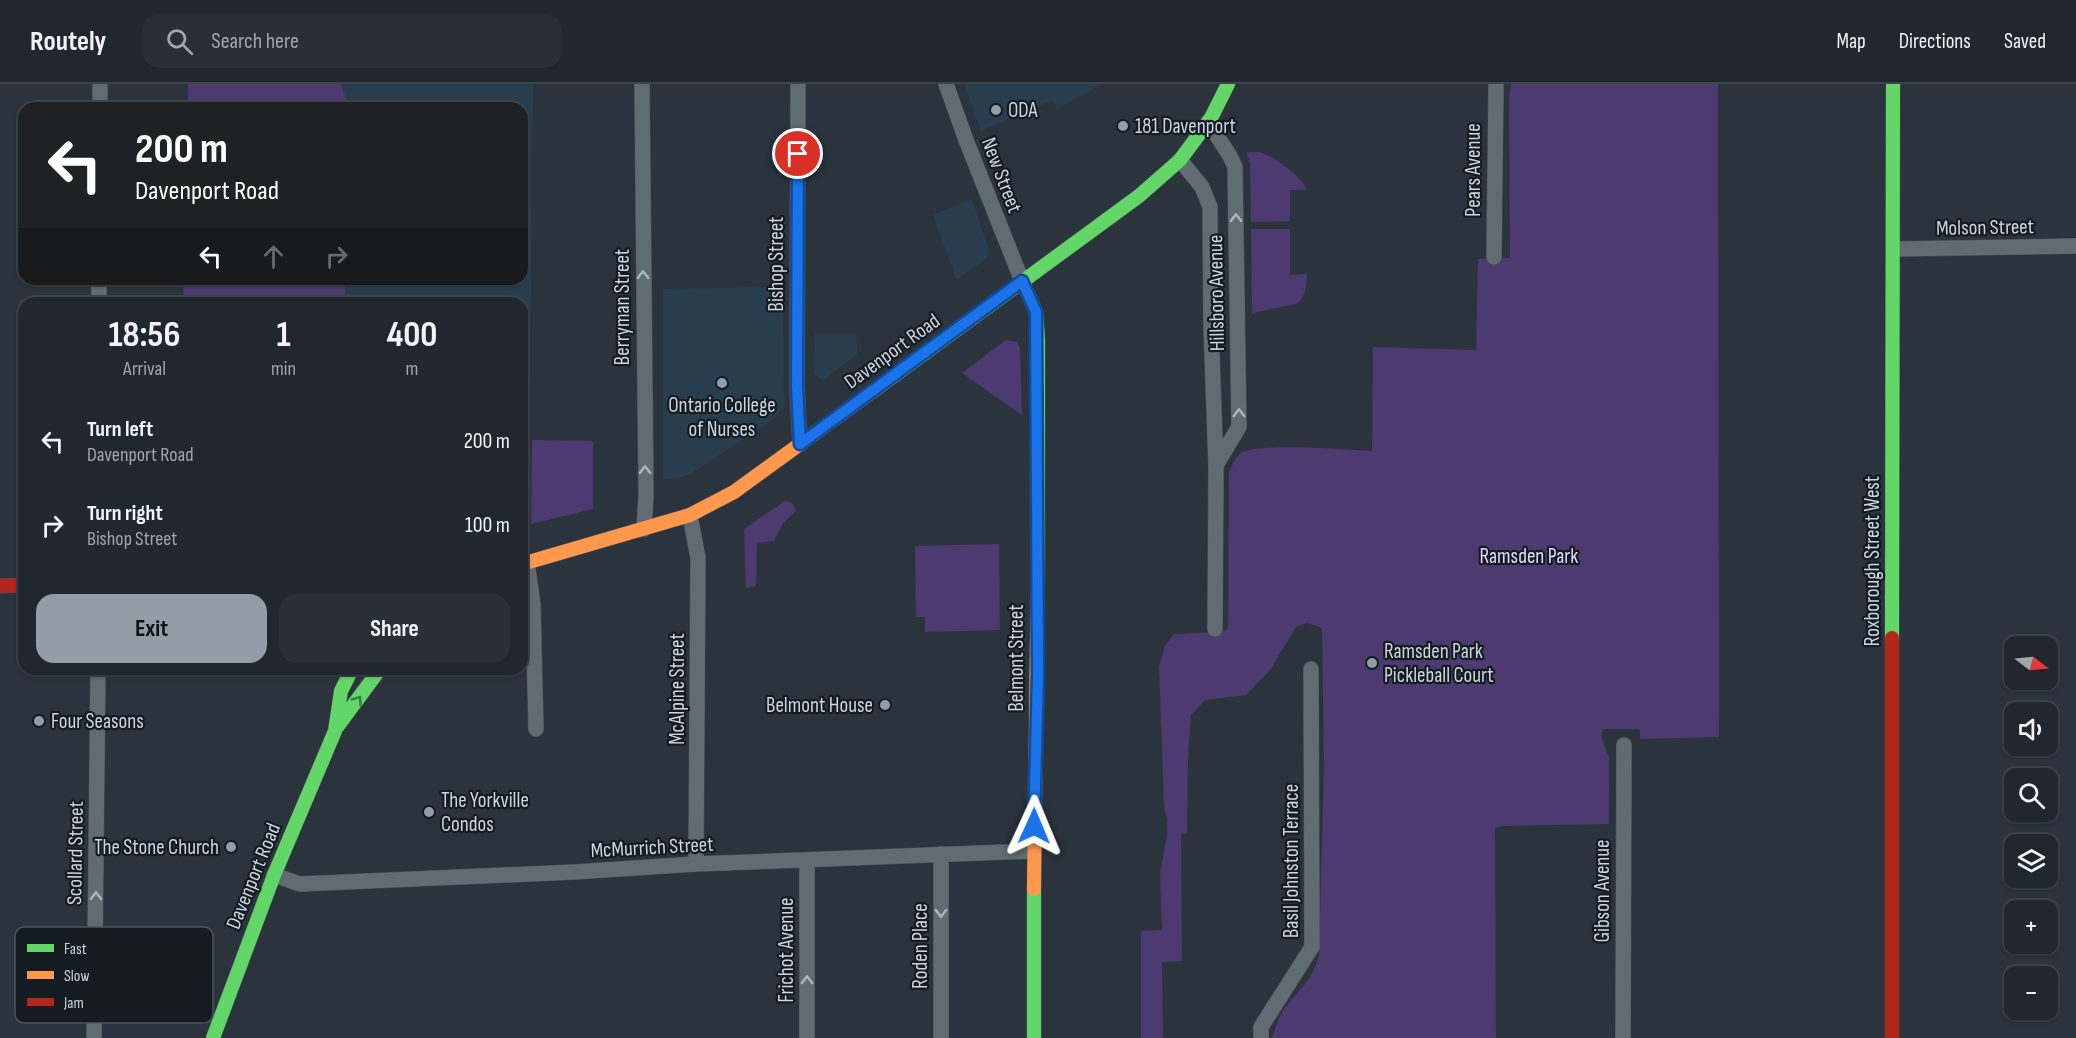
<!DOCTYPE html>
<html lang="en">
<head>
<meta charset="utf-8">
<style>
	:root { --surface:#20272e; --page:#282f36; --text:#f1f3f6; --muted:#a2a5aa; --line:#3d444a; --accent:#939da6 }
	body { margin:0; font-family:"Sofia Sans Condensed",sans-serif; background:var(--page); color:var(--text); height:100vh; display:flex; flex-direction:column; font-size:22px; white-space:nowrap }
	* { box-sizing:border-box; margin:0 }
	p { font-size:20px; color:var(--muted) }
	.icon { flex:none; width:33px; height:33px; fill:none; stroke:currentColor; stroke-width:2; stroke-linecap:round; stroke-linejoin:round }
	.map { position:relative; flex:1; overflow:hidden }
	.sheet { position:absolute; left:18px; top:213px; width:510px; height:378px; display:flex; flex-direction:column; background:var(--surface); border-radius:18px; box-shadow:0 2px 4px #0004,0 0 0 2px var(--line) }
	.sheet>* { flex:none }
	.guide { position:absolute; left:18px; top:18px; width:510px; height:183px; border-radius:18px; box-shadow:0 2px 4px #0004,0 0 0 2px var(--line); background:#202124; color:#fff; overflow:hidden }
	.needle { width:39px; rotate:106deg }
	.tools { position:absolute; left:2004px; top:552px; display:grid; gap:12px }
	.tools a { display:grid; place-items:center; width:54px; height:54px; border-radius:12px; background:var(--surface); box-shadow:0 2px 4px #0004,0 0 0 2px var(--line); font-size:30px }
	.pin { position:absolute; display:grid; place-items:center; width:51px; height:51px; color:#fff; margin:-26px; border:3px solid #fff; border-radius:50%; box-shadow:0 2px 6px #0007 }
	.me { position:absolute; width:66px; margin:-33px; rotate:1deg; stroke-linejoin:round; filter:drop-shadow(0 0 4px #0008) }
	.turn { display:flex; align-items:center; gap:21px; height:126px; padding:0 18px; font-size:27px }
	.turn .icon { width:78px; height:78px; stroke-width:2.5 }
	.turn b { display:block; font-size:42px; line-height:51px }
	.lanes { display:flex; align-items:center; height:57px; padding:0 18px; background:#0003; justify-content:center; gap:30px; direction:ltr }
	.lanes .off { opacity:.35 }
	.eta { display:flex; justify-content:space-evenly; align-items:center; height:102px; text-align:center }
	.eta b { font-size:36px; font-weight:700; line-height:42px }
	.cta { display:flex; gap:12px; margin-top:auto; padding:12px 18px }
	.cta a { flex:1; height:69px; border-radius:18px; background:var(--accent); color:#111; font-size:24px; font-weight:700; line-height:69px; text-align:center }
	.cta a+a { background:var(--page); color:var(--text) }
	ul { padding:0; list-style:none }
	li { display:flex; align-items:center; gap:18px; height:84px; padding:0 18px }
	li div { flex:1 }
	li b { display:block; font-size:22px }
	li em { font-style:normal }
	header { display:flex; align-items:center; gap:36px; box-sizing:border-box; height:84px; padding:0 30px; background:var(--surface); border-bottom:2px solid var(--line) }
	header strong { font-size:28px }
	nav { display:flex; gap:33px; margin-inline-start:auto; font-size:21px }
	.search { width:420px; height:54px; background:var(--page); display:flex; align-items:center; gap:15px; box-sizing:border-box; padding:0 21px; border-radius:18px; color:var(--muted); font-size:22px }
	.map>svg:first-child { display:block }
	.built { fill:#283e4f }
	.green { fill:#4d3a71 }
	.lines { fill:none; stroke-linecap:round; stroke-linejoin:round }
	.street-casing { stroke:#495159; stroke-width:16 }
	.fast-casing { stroke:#495159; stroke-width:15 }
	.slow-casing { stroke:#495159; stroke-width:15 }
	.jam-casing { stroke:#495159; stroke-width:15 }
	.street { stroke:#606c72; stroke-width:15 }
	.fast { stroke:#63d668; stroke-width:14 }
	.slow { stroke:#ff974d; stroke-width:14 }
	.jam { stroke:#b3261e; stroke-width:14 }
	.oneway { stroke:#abb6be }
	.oneway2 { stroke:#3c7945 }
	.route-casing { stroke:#114b97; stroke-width:15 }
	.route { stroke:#1a73e8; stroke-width:10 }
	.poi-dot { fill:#939da6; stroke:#141c22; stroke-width:2 }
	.labels { text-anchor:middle; stroke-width:4.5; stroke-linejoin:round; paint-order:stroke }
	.poi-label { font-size:21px; fill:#cbd5df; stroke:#141c22; text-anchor:start }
	.street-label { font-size:21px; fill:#cbd5df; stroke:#141c22 }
	.park-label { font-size:21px; fill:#e2d7fe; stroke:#141c22 }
	.key { fill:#141c22; stroke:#4b545b; stroke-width:1.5 }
	.key-label { font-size:16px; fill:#cbd5df }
</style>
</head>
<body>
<header>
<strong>Routely</strong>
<div class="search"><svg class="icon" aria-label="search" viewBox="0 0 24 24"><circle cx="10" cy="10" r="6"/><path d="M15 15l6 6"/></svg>Search here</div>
<nav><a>Map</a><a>Directions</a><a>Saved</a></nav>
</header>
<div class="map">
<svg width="2076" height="954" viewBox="0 0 2076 954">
	<rect width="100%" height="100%" fill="#2b343d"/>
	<!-- built -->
	<g class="built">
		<polygon points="341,0 533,0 529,429 522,430 522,219 340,219 340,195 522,195 522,24 341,24"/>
		<polygon points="964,0 1102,0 1057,25 1053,16 981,47"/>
		<polygon points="972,115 989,167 988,171 984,176 957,196 933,131"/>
		<polygon points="783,203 784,323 772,336 692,389 680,394 663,395 663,205"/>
		<polygon points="815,250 856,250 857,270 823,297 814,290"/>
	</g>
	<!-- green -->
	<g class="green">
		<polygon points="188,0 341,0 349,24 188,24"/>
		<path d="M1511 0H1718L1719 653 1640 655V646L1638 645H1603C1599 657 1607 663 1609 675V740L1503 742 1495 744 1496 954H1272C1275 945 1278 935 1283 927 1297 906 1314 897 1319 870L1324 682 1322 544 1307 539 1296 543 1270 586 1246 611 1205 616 1191 631 1188 674 1187 749 1181 750 1182 877 1162 878 1163 954H1141V847L1162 846 1160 790 1167 751V736L1164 721 1159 582 1165 562 1174 550 1221 548 1226 546 1228 543 1229 389C1232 382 1234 374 1241 369 1257 358 1349 366 1372 367L1373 263 1476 266 1478 175 1510 174 1509 11Z"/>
		<path d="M1247 68C1252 68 1258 67 1262 69 1275 73 1302 93 1307 106H1290V137L1251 138 1250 80Z"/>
		<path d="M1251 145H1290V191L1307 190C1306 202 1307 212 1296 220L1252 229Z"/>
		<polygon points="183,195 345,195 345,219 184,219"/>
		<polygon points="1006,256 1017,258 1020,264 1022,331 962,289"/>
		<polygon points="532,356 593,357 593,425 531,440"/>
		<polygon points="785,417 792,419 796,427 783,439 774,457 757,459 756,500 755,502 746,504 744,445"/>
		<polygon points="999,460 1000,546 925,548 925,533 916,533 915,462"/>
	</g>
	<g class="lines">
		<defs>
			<g id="street">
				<polyline points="642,0 646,411 644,445"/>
				<polyline points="798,0 797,303 800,360"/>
				<polyline points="946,0 966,56 1022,197"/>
				<polyline points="100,24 100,0"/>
				<polyline points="1208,38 1230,72 1235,83 1239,343 1216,381"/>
				<polyline points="1180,76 1202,103 1210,123 1211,244 1216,381 1215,545"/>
				<polyline points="1894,165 2076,162"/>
				<polyline points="1494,173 1496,0"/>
				<polyline points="99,219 99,195"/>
				<polyline points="690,431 698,474 696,780"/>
				<polyline points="527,478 533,520 536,645"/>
				<polyline points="941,770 941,954"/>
				<polyline points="807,777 807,954"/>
				<polyline points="274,791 300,800 574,788 696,780 1034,767"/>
				<polyline points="94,954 98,585"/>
				<polyline points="1261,954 1261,943 1312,863 1311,585"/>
				<polyline points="1623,954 1624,661"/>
			</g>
			<g id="fast">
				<polyline points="1022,197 1036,228 1038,256 1038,471"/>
				<polyline points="895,291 1139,112 1180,76 1211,34 1228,0"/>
				<polyline points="1892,554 1893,0"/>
				<polyline points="337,643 380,585"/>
				<polyline points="1034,805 1034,954"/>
				<polyline points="213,954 274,791 335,647 341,607 352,585"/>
			</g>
			<g id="slow">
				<polyline points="522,480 690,431 734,408 895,291"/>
				<polyline points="1034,805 1038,471"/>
			</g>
			<g id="jam">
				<polyline points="0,502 24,501"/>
				<polyline points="1892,954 1892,554"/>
			</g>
		</defs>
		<!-- street casing -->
		<use href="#street" class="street-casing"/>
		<!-- fast casing -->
		<use href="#fast" class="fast-casing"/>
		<!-- slow casing -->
		<use href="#slow" class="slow-casing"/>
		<!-- jam casing -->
		<use href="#jam" class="jam-casing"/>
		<!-- street -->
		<use href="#street" class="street"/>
		<!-- fast -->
		<use href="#fast" class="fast"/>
		<!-- slow -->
		<use href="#slow" class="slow"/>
		<!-- jam -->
		<use href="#jam" class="jam"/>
	</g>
	<!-- one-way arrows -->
	<defs><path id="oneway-chevron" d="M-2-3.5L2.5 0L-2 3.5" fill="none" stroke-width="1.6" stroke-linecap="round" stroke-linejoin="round" transform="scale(1.5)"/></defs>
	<g class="oneway">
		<use href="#oneway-chevron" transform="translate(1236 134) rotate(-91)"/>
		<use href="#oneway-chevron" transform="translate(643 191) rotate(-90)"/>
		<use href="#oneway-chevron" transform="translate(1239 329) rotate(-90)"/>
		<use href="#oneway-chevron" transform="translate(645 386) rotate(-91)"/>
		<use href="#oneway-chevron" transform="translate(96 812) rotate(-89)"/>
		<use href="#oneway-chevron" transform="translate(941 829) rotate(90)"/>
		<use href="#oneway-chevron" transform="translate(807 896) rotate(-90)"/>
	</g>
	<use class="oneway2" href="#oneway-chevron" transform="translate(358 616) rotate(-54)"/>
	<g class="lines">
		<defs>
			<polyline id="route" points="798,70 797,303 800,360 1022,197 1036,228 1038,590 1034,742"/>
		</defs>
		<!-- route casing -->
		<use href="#route" class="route-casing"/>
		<!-- route -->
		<use href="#route" class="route"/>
	</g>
	<!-- markers -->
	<g class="poi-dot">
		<circle cx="996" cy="26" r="6"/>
		<circle cx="1123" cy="42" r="6"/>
		<circle cx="722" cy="299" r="6"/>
		<circle cx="1372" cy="579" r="6"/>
		<circle cx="885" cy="621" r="6"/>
		<circle cx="39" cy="637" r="6"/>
		<circle cx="429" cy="728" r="6"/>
		<circle cx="231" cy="763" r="6"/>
	</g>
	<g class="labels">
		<!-- poi labels -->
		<g class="poi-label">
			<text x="1008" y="33">ODA</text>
			<text x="1135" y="49">181 Davenport</text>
			<text x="722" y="328" text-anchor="middle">Ontario College<tspan x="722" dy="24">of Nurses</tspan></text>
			<text x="1384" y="574">Ramsden Park<tspan x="1384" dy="24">Pickleball Court</tspan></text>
			<text x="873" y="628" text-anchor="end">Belmont House</text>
			<text x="51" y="644">Four Seasons</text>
			<text x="441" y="723">The Yorkville<tspan x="441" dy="24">Condos</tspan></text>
			<text x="219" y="770" text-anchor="end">The Stone Church</text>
		</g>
		<!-- street labels -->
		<g class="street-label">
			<text transform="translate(1473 86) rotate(-90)" y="7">Pears Avenue</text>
			<text transform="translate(1002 91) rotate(69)" y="7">New Street</text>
			<text transform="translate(1985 143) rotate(-1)" y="7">Molson Street</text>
			<text transform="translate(776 180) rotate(-90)" y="7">Bishop Street</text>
			<text transform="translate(1216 209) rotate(-91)" y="7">Hillsboro Avenue</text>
			<text transform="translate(622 223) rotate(-90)" y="7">Berryman Street</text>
			<text transform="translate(892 267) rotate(-36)" y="7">Davenport Road</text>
			<text transform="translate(1872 477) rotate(-90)" y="7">Roxborough Street West</text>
			<text transform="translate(1016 574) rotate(-90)" y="7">Belmont Street</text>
			<text transform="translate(677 605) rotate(-90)" y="7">McAlpine Street</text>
			<text transform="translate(652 763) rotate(-3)" y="7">McMurrich Street</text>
			<text transform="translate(75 769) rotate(-89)" y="7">Scollard Street</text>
			<text transform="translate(1291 777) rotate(-90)" y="7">Basil Johnston Terrace</text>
			<text transform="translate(253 792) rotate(-68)" y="7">Davenport Road</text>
			<text transform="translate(1602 807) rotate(-90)" y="7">Gibson Avenue</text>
			<text transform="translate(920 862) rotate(-90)" y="7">Roden Place</text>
			<text transform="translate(786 866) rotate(-90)" y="7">Frichot Avenue</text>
		</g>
		<!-- park labels -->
		<g class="park-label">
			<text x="1529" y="479">Ramsden Park</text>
		</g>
	</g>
	<!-- legend -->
	<rect x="15" y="843" width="198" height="96" rx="9" class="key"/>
	<rect x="27" y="860" width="27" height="8" fill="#63d668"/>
	<rect x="27" y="887" width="27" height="8" fill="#ff974d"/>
	<rect x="27" y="914" width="27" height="8" fill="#b3261e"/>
	<g class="key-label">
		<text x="64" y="870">Fast</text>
		<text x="64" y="897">Slow</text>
		<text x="64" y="924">Jam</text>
	</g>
</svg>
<div class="tools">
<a><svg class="needle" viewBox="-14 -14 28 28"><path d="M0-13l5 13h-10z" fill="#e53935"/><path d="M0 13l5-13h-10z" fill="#a2a5aa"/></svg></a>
<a><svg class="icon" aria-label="sound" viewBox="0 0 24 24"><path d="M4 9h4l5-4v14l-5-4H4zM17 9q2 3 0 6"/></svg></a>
<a><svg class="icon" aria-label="search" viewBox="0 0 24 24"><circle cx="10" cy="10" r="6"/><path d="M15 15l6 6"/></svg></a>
<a><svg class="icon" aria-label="layers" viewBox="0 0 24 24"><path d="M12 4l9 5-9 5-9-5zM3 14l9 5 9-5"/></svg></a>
<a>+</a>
<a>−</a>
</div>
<div class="pin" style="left:798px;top:70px;background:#d93025"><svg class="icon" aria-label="arrive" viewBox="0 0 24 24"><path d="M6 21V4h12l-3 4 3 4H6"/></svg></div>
<svg class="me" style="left:1034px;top:742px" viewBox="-20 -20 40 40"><path d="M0-17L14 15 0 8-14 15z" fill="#1a73e8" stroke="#fff" stroke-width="4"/></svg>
<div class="guide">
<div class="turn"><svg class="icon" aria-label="left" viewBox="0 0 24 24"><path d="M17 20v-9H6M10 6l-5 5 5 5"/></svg><div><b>200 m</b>Davenport Road</div></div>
<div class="lanes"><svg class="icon" aria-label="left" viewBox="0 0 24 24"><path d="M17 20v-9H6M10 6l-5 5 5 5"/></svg><svg class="icon off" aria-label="ahead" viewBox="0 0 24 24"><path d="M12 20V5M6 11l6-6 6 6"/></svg><svg class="icon off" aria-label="right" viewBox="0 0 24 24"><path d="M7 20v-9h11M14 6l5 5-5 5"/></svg></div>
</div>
<section class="sheet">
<div class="eta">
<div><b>18:56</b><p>Arrival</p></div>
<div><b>1</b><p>min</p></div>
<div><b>400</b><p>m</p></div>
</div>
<ul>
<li><svg class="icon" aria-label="left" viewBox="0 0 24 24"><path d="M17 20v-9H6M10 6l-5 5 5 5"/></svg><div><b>Turn left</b><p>Davenport Road</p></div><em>200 m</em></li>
<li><svg class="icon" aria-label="right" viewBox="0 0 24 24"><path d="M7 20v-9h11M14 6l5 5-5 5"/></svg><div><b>Turn right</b><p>Bishop Street</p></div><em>100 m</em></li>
</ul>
<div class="cta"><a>Exit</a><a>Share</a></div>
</section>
</div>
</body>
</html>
